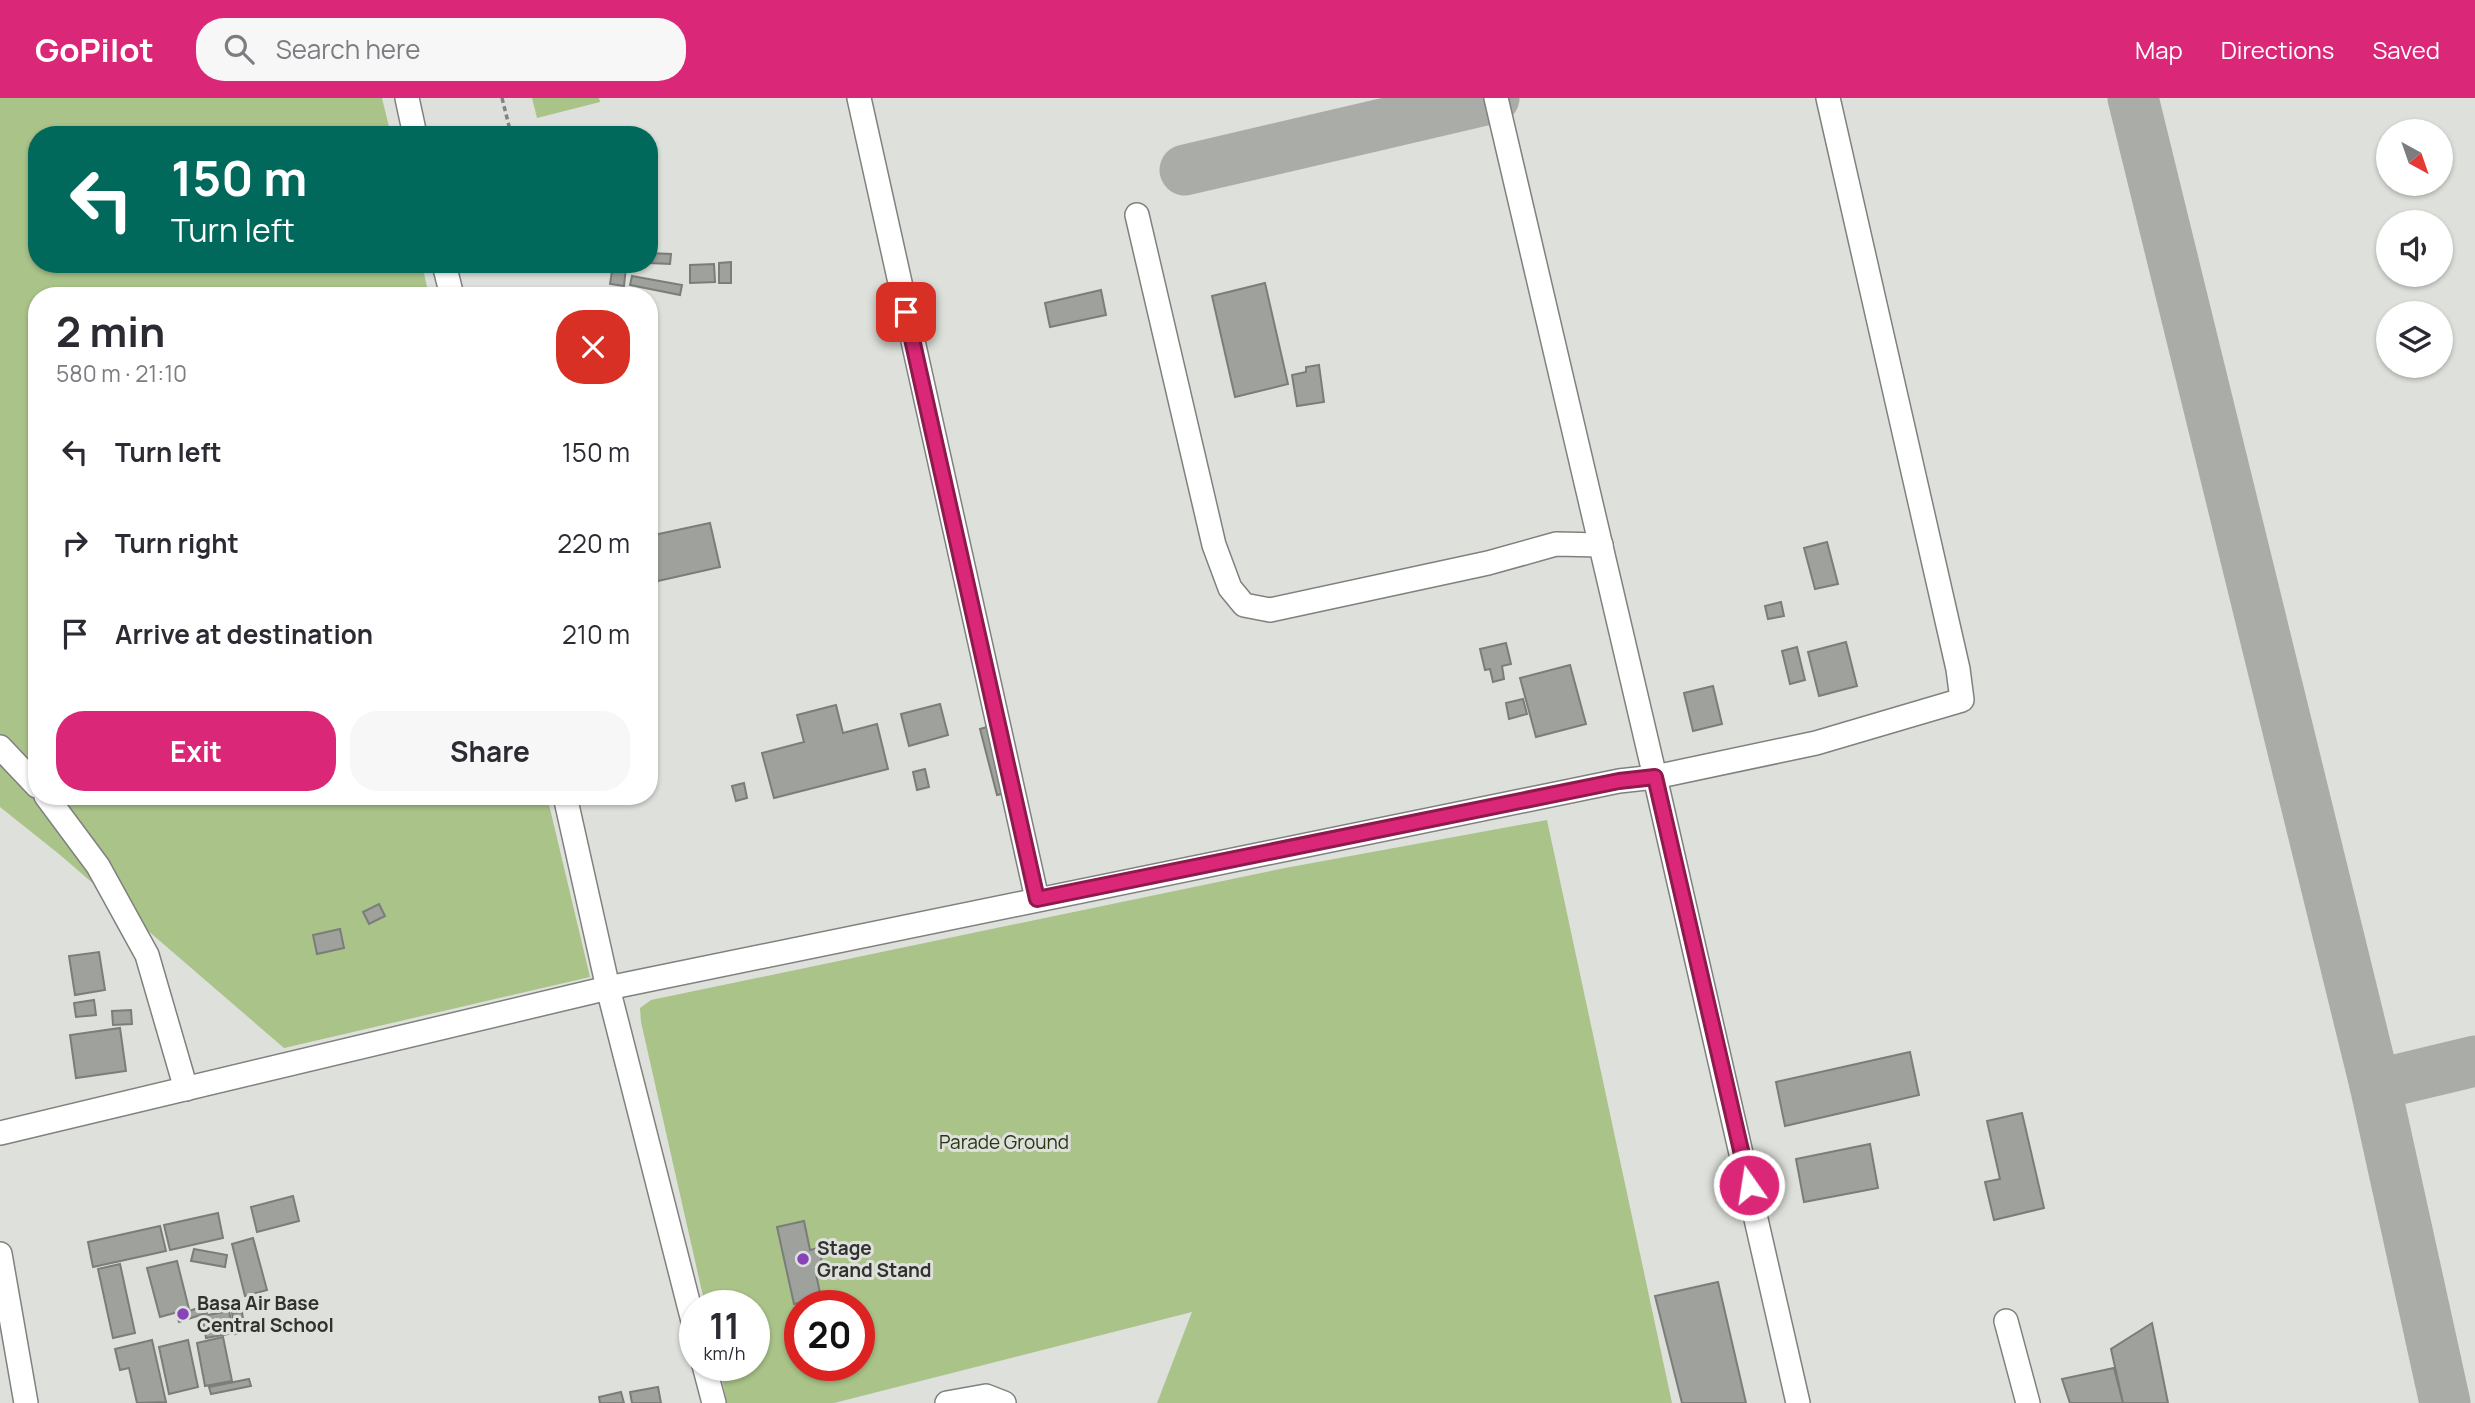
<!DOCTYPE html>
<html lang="en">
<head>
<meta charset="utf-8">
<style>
	:root { --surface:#fff; --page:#f7f7f7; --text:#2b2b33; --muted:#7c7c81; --accent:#db2777 }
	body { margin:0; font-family:Manrope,sans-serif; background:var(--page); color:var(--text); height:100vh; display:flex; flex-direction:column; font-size:26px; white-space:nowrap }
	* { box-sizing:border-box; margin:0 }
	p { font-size:23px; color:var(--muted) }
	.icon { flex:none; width:38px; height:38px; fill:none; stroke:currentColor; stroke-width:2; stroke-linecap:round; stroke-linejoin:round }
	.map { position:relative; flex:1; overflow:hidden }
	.panel { position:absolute; left:28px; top:189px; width:630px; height:518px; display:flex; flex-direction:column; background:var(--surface); border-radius:28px; box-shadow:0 2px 5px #0004 }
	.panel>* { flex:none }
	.top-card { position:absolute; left:28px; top:28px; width:630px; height:147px; border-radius:28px; box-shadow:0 2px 5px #0004; background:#00695c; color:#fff; overflow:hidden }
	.needle { width:46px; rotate:140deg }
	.controls { position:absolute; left:2376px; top:21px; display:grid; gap:14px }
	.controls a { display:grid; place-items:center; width:77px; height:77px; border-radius:50%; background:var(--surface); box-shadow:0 2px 5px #0004; font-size:35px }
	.speed { position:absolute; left:679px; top:1192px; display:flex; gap:14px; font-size:35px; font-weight:700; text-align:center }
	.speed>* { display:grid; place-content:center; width:91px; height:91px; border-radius:50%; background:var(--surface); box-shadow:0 2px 5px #0004; line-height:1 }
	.speed small { font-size:18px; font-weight:400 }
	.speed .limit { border:10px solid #d22; background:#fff; color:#111 }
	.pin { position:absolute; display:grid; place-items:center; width:60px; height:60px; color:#fff; margin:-30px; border-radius:14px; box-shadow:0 4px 10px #0006 }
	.me { position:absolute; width:77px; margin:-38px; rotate:347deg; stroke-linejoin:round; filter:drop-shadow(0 0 5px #0008) }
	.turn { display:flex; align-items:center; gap:24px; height:147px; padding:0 28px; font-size:32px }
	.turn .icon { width:91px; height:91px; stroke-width:2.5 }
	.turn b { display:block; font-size:49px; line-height:60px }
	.round { display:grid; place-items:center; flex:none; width:74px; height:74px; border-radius:28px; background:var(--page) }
	.overview { display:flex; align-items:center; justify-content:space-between; height:119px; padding:0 28px }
	h1 { font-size:42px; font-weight:700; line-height:52px }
	.primary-button { display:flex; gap:14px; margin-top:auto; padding:14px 28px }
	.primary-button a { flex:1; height:80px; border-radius:28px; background:var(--accent); color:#fff; font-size:28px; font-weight:700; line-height:80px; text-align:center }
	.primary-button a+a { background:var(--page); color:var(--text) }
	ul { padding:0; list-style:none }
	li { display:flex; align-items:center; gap:21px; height:91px; padding:0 28px }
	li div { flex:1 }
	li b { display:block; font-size:26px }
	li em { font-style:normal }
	header { display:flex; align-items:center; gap:42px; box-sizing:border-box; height:98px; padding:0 35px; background:var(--accent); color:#fff }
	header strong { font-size:33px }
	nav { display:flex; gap:38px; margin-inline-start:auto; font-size:24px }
	.search { width:490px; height:63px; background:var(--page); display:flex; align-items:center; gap:18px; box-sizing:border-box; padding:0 24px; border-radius:28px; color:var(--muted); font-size:26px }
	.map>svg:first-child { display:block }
	.green { fill:#a9c389; fill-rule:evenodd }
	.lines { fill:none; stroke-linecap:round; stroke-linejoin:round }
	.taxiway { stroke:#aaaca8; stroke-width:51 }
	.building { fill:#9fa19d; stroke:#7b7d79; stroke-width:2 }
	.minor-casing { stroke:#80817e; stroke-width:26 }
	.path { stroke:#838481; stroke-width:3.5; stroke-dasharray:5 3.5; stroke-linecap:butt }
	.minor { stroke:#fff; stroke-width:23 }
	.route-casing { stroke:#8e194d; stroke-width:18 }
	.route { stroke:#db2777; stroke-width:12 }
	.poi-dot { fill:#8744b8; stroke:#dee0db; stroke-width:2.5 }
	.labels { text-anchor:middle; stroke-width:6; stroke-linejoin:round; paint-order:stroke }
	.park-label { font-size:19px; fill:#283712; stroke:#dee0db }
	.poi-label { font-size:19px; font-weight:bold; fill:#313230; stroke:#dee0db; text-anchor:start }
</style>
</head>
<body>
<header>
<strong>GoPilot</strong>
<div class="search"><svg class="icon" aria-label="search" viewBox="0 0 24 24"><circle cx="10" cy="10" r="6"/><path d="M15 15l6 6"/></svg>Search here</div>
<nav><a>Map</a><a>Directions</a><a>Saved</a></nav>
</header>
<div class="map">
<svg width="2475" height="1305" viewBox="0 0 2475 1305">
	<rect width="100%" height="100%" fill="#dee0db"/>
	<!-- green -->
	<g class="green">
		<polygon points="0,0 382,0 391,37 37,37 37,166 422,166 429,198 37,198 37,698 547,698 590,879 284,950 59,756 0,709"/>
		<polygon points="532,0 599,0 600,4 537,20"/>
		<path d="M1547 722 1672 1305H1157L1192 1214 834 1305H727L719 1267H754V1208L705 1207 641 924 640 910 651 902 1285 770ZM800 1208H859V1267H800Z"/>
	</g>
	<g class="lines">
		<!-- taxiway -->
		<g class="taxiway">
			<polyline points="2133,0 2375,987 2445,1305"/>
			<polyline points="1185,72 1494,0"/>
			<polyline points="2375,987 2475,963"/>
		</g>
	</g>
	<!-- building -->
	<g class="building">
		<polygon points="649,155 671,156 670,166 649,165"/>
		<polygon points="731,164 731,185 719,185 719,165"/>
		<polygon points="714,166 715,184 690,185 690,167"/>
		<polygon points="613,167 626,169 624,188 610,186"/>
		<polygon points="632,178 682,187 680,197 630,187"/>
		<polygon points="1265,185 1288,286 1235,299 1212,198"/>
		<polygon points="1101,192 1106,217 1050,229 1045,205"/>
		<polygon points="1319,267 1324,304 1297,308 1292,277 1306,274 1306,269"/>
		<polygon points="710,425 720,469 649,485 649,438"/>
		<polygon points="1827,444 1838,486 1815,491 1804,450"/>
		<polygon points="1781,504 1784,518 1768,521 1765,508"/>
		<polygon points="1846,544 1857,588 1819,598 1808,554"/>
		<polygon points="1506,545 1511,566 1502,568 1504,581 1493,584 1490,571 1485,572 1480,551"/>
		<polygon points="1797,549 1805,582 1790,586 1782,553"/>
		<polygon points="1570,567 1586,626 1536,639 1520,580"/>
		<polygon points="1713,588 1722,626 1693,633 1684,595"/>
		<polygon points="1523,601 1527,616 1509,621 1506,605"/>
		<polygon points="940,606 948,637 909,648 901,616"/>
		<polygon points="836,607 843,635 877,626 888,671 774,700 762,655 804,644 797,617"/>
		<polygon points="994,627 1011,694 997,697 980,631"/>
		<polygon points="925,671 929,689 917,692 913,674"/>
		<polygon points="744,685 747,700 736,703 732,688"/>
		<polygon points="379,806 385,818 369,826 363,814"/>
		<polygon points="340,831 344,850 317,856 313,837"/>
		<polygon points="99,854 105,892 75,897 69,858"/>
		<polygon points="94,902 96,917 76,919 74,905"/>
		<polygon points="131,912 132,926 113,927 112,913"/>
		<polygon points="120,930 126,973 76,980 70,937"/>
		<polygon points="1910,954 1919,997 1785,1028 1776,984"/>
		<polygon points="2022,1015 2044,1110 1994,1122 1985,1084 2000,1081 1987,1023"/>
		<polygon points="1870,1046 1878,1090 1804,1104 1796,1061"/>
		<polygon points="293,1098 299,1123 257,1134 251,1109"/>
		<polygon points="218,1115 223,1140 170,1152 164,1127"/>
		<polygon points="804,1123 810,1152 819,1150 823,1170 815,1171 821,1200 794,1206 777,1129"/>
		<polygon points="160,1128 166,1153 93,1169 88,1144"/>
		<polygon points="253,1140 267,1192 245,1198 232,1146"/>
		<polygon points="194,1151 227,1157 225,1169 191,1163"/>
		<polygon points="177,1163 189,1211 160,1219 147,1170"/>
		<polygon points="120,1166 135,1235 113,1240 98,1171"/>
		<polygon points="1718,1184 1746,1305 1682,1305 1655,1198"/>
		<polygon points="204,1208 207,1215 179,1224 177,1217"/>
		<polygon points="229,1213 234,1235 206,1240 202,1218"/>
		<polygon points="242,1214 245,1234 235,1236 232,1215"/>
		<polygon points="2152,1225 2168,1305 2123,1305 2111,1251"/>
		<polygon points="223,1239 232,1283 205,1288 197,1245"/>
		<polygon points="152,1242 166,1304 137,1305 129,1270 120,1272 115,1251"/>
		<polygon points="188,1242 198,1289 169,1296 159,1249"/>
		<polygon points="2114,1270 2123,1305 2070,1305 2062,1281"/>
		<polygon points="249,1281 251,1288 211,1296 209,1289"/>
		<polygon points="658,1289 661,1305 632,1305 630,1294"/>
		<polygon points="621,1294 624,1305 600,1305 599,1299"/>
	</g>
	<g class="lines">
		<defs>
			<g id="minor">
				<polyline points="407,0 415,37"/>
				<polyline points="859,0 1037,801"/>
				<polyline points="1137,117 1214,447 1230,490 1244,507 1270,512 1488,465 1556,446 1601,447"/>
				<polyline points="444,166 452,198"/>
				<polyline points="0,649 37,688"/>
				<polyline points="46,698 98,768 147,857 186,991"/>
				<polyline points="565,698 608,890 695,1231"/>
				<polyline points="0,1035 608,890 1619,683 1655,679 1496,0"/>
				<polyline points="0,1156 26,1305"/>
				<polyline points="2006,1223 2028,1305"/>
				<polyline points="704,1267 714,1305"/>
				<polyline points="947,1305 986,1298 1004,1305"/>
				<polyline points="1798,1305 1655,679 1816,645 1962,602 1958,571 1828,0"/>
			</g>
		</defs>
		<!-- minor casing -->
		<use href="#minor" class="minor-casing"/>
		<!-- path -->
		<polyline class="path" points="502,0 509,28 502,37"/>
		<!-- minor -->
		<use href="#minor" class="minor"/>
	</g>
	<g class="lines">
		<defs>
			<polyline id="route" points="906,214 1037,801 1619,683 1655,679 1749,1087"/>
		</defs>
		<!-- route casing -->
		<use href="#route" class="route-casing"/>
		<!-- route -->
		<use href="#route" class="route"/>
	</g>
	<!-- markers -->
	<g class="poi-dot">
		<circle cx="803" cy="1161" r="7"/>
		<circle cx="183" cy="1216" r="7"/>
	</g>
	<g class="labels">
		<!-- park labels -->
		<g class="park-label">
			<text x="1004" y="1051">Parade Ground</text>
		</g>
		<!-- poi labels -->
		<g class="poi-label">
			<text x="817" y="1157">Stage<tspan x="817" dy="22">Grand Stand</tspan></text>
			<text x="197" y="1212">Basa Air Base<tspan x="197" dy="22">Central School</tspan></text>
		</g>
	</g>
</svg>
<div class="controls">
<a><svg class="needle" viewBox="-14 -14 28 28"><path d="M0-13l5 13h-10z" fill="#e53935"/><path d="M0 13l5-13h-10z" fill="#7c7c81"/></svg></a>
<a><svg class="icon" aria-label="sound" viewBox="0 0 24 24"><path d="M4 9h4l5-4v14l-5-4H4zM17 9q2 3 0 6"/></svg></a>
<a><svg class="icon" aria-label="layers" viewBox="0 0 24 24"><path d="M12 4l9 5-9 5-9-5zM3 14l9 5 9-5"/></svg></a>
</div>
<div class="speed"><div>11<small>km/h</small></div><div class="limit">20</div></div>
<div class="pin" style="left:906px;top:214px;background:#d93025"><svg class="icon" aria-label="arrive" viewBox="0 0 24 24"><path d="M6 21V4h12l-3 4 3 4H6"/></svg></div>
<svg class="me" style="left:1749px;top:1087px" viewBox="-20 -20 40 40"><circle r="17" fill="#db2777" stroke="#fff" stroke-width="3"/><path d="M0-11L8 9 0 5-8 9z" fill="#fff"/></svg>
<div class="top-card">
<div class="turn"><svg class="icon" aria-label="left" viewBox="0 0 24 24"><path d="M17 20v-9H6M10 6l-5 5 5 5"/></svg><div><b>150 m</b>Turn left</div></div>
</div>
<section class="panel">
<div class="overview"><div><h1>2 min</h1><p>580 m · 21:10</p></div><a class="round" style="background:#d93025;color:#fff"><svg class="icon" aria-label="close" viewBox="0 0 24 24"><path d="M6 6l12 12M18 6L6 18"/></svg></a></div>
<ul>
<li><svg class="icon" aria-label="left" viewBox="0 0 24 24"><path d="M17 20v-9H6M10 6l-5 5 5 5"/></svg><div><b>Turn left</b></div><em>150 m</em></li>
<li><svg class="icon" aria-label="right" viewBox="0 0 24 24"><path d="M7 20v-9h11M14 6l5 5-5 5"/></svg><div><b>Turn right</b></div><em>220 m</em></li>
<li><svg class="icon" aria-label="arrive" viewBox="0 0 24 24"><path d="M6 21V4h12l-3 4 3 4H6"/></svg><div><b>Arrive at destination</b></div><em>210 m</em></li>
</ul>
<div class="primary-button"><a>Exit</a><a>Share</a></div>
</section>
</div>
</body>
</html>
